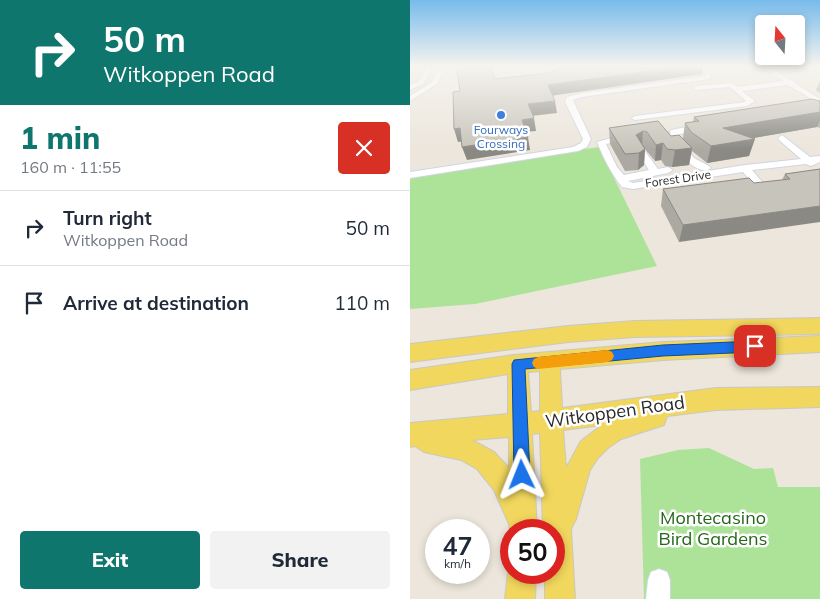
<!DOCTYPE html>
<html lang="en">
<head>
<meta charset="utf-8">
<style>
	:root { --surface:#fff; --page:#f2f2f3; --text:#1f2937; --muted:#747a83; --line:#e0e1e3; --accent:#0f766e }
	body { margin:0; font-family:Mulish,sans-serif; background:var(--page); color:var(--text); height:100vh; display:flex; flex-direction:column; font-size:19px; white-space:nowrap }
	* { box-sizing:border-box; margin:0 }
	p { font-size:16px; color:var(--muted) }
	.icon { flex:none; width:28px; height:28px; fill:none; stroke:currentColor; stroke-width:2; stroke-linecap:round; stroke-linejoin:round }
	.map { position:relative; flex:1; overflow:hidden }
	.drawer { display:flex; flex-direction:column; background:var(--surface); width:410px }
	.drawer>* { flex:none }
	.guide { background:#0f766e; color:#fff; overflow:hidden }
	.needle { width:32px; rotate:342deg }
	.fabs { position:absolute; left:345px; top:15px; display:grid; gap:10px }
	.fabs a { display:grid; place-items:center; width:50px; height:50px; border-radius:5px; background:var(--surface); box-shadow:0 2px 8px #0003; font-size:25px }
	.speed { position:absolute; left:15px; top:519px; display:flex; gap:10px; font-size:25px; font-weight:700; text-align:center }
	.speed>* { display:grid; place-content:center; width:65px; height:65px; border-radius:50%; background:var(--surface); box-shadow:0 2px 8px #0003; line-height:1 }
	.speed small { font-size:12px; font-weight:400 }
	.speed .limit { border:8px solid #d22; background:#fff; color:#111 }
	.pin { position:absolute; display:grid; place-items:center; width:42px; height:42px; color:#fff; margin:-21px; border-radius:10px; box-shadow:0 2px 8px #0006 }
	.me { position:absolute; width:55px; margin:-28px; rotate:358deg; stroke-linejoin:round; filter:drop-shadow(0 0 4px #0008) }
	.turn { display:flex; align-items:center; gap:18px; height:105px; padding:0 20px; font-size:22px }
	.turn .icon { width:65px; height:65px; stroke-width:2.5 }
	.turn b { display:block; font-size:35px; line-height:42px }
	.round { display:grid; place-items:center; flex:none; width:52px; height:52px; border-radius:5px; background:var(--page) }
	.head { display:flex; align-items:center; justify-content:space-between; height:85px; padding:0 20px }
	h1 { font-size:30px; font-weight:800; line-height:38px; color:var(--accent) }
	.cta { display:flex; gap:10px; margin-top:auto; padding:10px 20px }
	.cta a { flex:1; height:58px; border-radius:5px; background:var(--accent); color:#fff; font-size:20px; font-weight:800; line-height:58px; text-align:center }
	.cta a+a { background:var(--page); color:var(--text) }
	ul { padding:0; list-style:none }
	li { display:flex; align-items:center; gap:15px; height:75px; padding:0 20px; border-top:1px solid var(--line) }
	li div { flex:1 }
	li b { display:block; font-size:19px }
	li em { font-style:normal }
	main { display:flex; flex:1; min-height:0 }
	.map>svg:first-child { display:block }
	.green { fill:#ade398 }
	.lines { fill:none; stroke-linecap:round; stroke-linejoin:round }
	.minor-casing { stroke:#d1d4e3; stroke-width:2 }
	.major-casing { stroke:#c8c8c8; stroke-width:2 }
	.minor { fill:#fff; fill-rule:evenodd }
	.major { fill:#f1d75d; fill-rule:evenodd }
	.wall { fill:#aba9a1 }
	.shaded-wall { fill:#8b8983 }
	.building { fill:#c7c4bb; stroke:#8b8983 }
	.route { fill:#1a73e8; stroke:#114b97 }
	.slow { fill:#f59e0b }
	.shop-dot { fill:#3f7fe0; stroke:#fff; stroke-width:2 }
	.labels { text-anchor:middle; stroke-width:5; stroke-linejoin:round; paint-order:stroke }
	.far-shop-label { font-size:12px; fill:#366cbe; stroke:#fff }
	.far-street-label { font-size:12px; fill:#2a2a2a; stroke:#fff }
	.near-street-label { font-size:18px; fill:#2a2a2a; stroke:#fff }
	.near-park-label { font-size:18px; fill:#25671a; stroke:#fff }
</style>
</head>
<body>
<main>
<section class="drawer">
<div class="guide">
<div class="turn"><svg class="icon" aria-label="right" viewBox="0 0 24 24"><path d="M7 20v-9h11M14 6l5 5-5 5"/></svg><div><b>50 m</b>Witkoppen Road</div></div>
</div>
<div class="head"><div><h1>1 min</h1><p>160 m · 11:55</p></div><a class="round" style="background:#d93025;color:#fff"><svg class="icon" aria-label="close" viewBox="0 0 24 24"><path d="M6 6l12 12M18 6L6 18"/></svg></a></div>
<ul>
<li><svg class="icon" aria-label="right" viewBox="0 0 24 24"><path d="M7 20v-9h11M14 6l5 5-5 5"/></svg><div><b>Turn right</b><p>Witkoppen Road</p></div><em>50 m</em></li>
<li><svg class="icon" aria-label="arrive" viewBox="0 0 24 24"><path d="M6 21V4h12l-3 4 3 4H6"/></svg><div><b>Arrive at destination</b></div><em>110 m</em></li>
</ul>
<div class="cta"><a>Exit</a><a>Share</a></div>
</section>
<div class="map">
<svg width="410" height="599" viewBox="0 0 410 599">
	<rect width="100%" height="100%" fill="#ece6dc"/>
	<!-- green -->
	<g class="green">
		<polygon points="189,147 247,266 65,304 0,309 0,175"/>
		<polygon points="299,448 344,469 363,468 368,487 410,487 410,599 234,599 230,459 268,450"/>
	</g>
	<g class="lines">
		<defs>
			<g id="minor">
				<polygon points="18,66 24,66 13,84 0,90 0,85 8,82"/>
				<polygon points="33,66 40,66 33,71 27,84 0,101 0,96 22,82 27,70"/>
				<polygon points="285,66 292,66 301,73 300,79 172,97 163,100 181,139 177,147 168,151 0,178 0,172 163,147 171,143 173,139 155,102 157,97 171,93 295,76 296,75"/>
				<polygon points="350,66 381,66 363,69 380,80 385,81 385,83 410,99 410,104 378,85 332,91 345,101 337,106 225,120 221,118 225,116 335,102 336,101 320,87 286,90 283,88 286,86 321,83 328,87 373,81"/>
				<path d="M291 124H294V128L267 135 284 158 299 166 301 168 296 171C277 167 267 152 259 135L261 130Z"/>
				<path d="M216 134 219 135V139L196 144 207 167 214 175 239 170 227 152 231 149 234 150 248 169 258 167 263 170 258 173 218 181 223 183 335 165 391 159 369 140 368 138 372 135 400 157 410 156V162L401 166 396 164 342 170 354 184 349 187 345 186 333 172 223 189 212 187C201 173 194 159 187 142Z"/>
				<polygon points="249,569 257,572 260,580 260,599 236,599 238,580 241,572"/>
			</g>
			<g id="major">
				<polygon points="410,318 410,334 225,337 158,342 0,362 0,344 158,326 225,321"/>
				<path d="M410 336V352L253 360 150 369 152 408 306 388 410 387V407L306 410 257 416 254 425 211 439 198 448 188 458 180 470 166 519 161 529 165 599H135V572H144V530H133L130 433 122 434 127 530H101V534L99 524 84 490 67 469 51 460 14 452 5 446 0 447V423L98 414V374L0 390V370L104 355 253 342ZM130 371V411L121 412 118 372ZM192 425 171 441 156 468 153 430ZM99 437V468L84 452 62 440Z"/>
				<polygon points="101,563 101,572 126,572 125,599 95,599 98,572"/>
			</g>
		</defs>
		<!-- minor casing -->
		<use href="#minor" class="minor-casing"/>
		<!-- major casing -->
		<use href="#major" class="major-casing"/>
		<!-- minor -->
		<use href="#minor" class="minor"/>
		<!-- major -->
		<use href="#major" class="major"/>
	</g>
	<!-- wall -->
	<g class="wall">
		<polygon points="410,81 410,93 406,90"/>
		<polygon points="410,101 410,128 407,127 343,138 339,156 297,163 282,151 279,165 262,167 255,166 251,160 245,161 235,149 234,165 228,170 215,171 200,144 199,128 248,121 261,136 273,138 275,123 283,122 284,117"/>
		<polygon points="410,169 269,242 251,206 253,189 344,183 372,180 375,174"/>
	</g>
	<!-- shaded-wall -->
	<g class="shaded-wall">
		<polygon points="79,66 88,66 80,71"/>
		<polygon points="277,66 294,66 292,74 140,96 138,85"/>
		<polygon points="145,101 147,113 121,116 118,104"/>
		<polygon points="410,112 410,121 407,127 309,144 313,128"/>
		<polygon points="124,118 126,131 114,132 112,120"/>
		<polygon points="50,128 55,141 48,142 44,129"/>
		<polygon points="233,131 232,147 226,135"/>
		<polygon points="118,137 120,150 57,160 52,147"/>
		<polygon points="345,139 339,156 297,163 301,146"/>
		<polygon points="253,143 251,160 245,161 246,145"/>
		<polygon points="282,148 279,165 262,167 265,150"/>
		<polygon points="235,149 234,165 228,170 229,153"/>
		<polygon points="410,206 410,222 269,242 273,225"/>
	</g>
	<!-- building -->
	<g class="building">
		<polygon points="46,66 80,66 85,79 139,73 157,66 277,66 138,85 145,101 118,104 124,118 112,120 118,137 52,147 50,128 44,129 43,92 50,91"/>
		<polygon points="402,99 410,101 410,112 313,128 345,139 301,146 281,132 275,123 289,121 284,117"/>
		<polygon points="248,121 261,136 269,135 282,148 265,150 257,149 253,143 246,145 237,132 233,131 226,135 235,149 229,153 215,154 199,128"/>
		<polygon points="410,169 410,206 273,225 253,189 339,178 344,183 380,179 375,174"/>
	</g>
	<!-- sky -->
	<linearGradient id="sky" x2="0" y2="1"><stop stop-color="#77bbeb"/><stop offset="0.44" stop-color="#f6f4ef"/><stop offset="1" stop-color="#f6f4ef" stop-opacity="0"/></linearGradient>
	<rect width="410" height="150" fill="url(#sky)"/>
	<!-- route -->
	<polygon class="route" points="345,341 350,342 352,346 350,350 345,352 253,356 115,369 120,475 117,480 112,483 106,480 104,475 102,364 104,360 253,345"/>
	<!-- slow -->
	<polygon class="slow" points="198,350 202,352 204,356 202,360 198,362 128,369 124,367 122,363 124,359 128,357"/>
	<!-- markers -->
	<circle class="shop-dot" cx="91" cy="115" r="5"/>
	<g class="labels">
		<!-- far-shop labels -->
		<g class="far-shop-label">
			<text x="91" y="134">Fourways<tspan x="91" dy="14">Crossing</tspan></text>
		</g>
		<!-- far-street labels -->
		<g class="far-street-label">
			<text transform="translate(268 179) rotate(-8)" y="4">Forest Drive</text>
		</g>
		<!-- near-street labels -->
		<g class="near-street-label">
			<text transform="translate(205 412) rotate(-8)" y="6">Witkoppen Road</text>
		</g>
		<!-- near-park labels -->
		<g class="near-park-label">
			<text x="303" y="524">Montecasino<tspan x="303" dy="21">Bird Gardens</tspan></text>
		</g>
	</g>
</svg>
<div class="fabs">
<a><svg class="needle" viewBox="-14 -14 28 28"><path d="M0-13l5 13h-10z" fill="#e53935"/><path d="M0 13l5-13h-10z" fill="#747a83"/></svg></a>
</div>
<div class="speed"><div>47<small>km/h</small></div><div class="limit">50</div></div>
<div class="pin" style="left:345px;top:346px;background:#d93025"><svg class="icon" aria-label="arrive" viewBox="0 0 24 24"><path d="M6 21V4h12l-3 4 3 4H6"/></svg></div>
<svg class="me" style="left:112px;top:475px" viewBox="-20 -20 40 40"><path d="M0-17L14 15 0 8-14 15z" fill="#1a73e8" stroke="#fff" stroke-width="4"/></svg>
</div>
</main>
</body>
</html>
